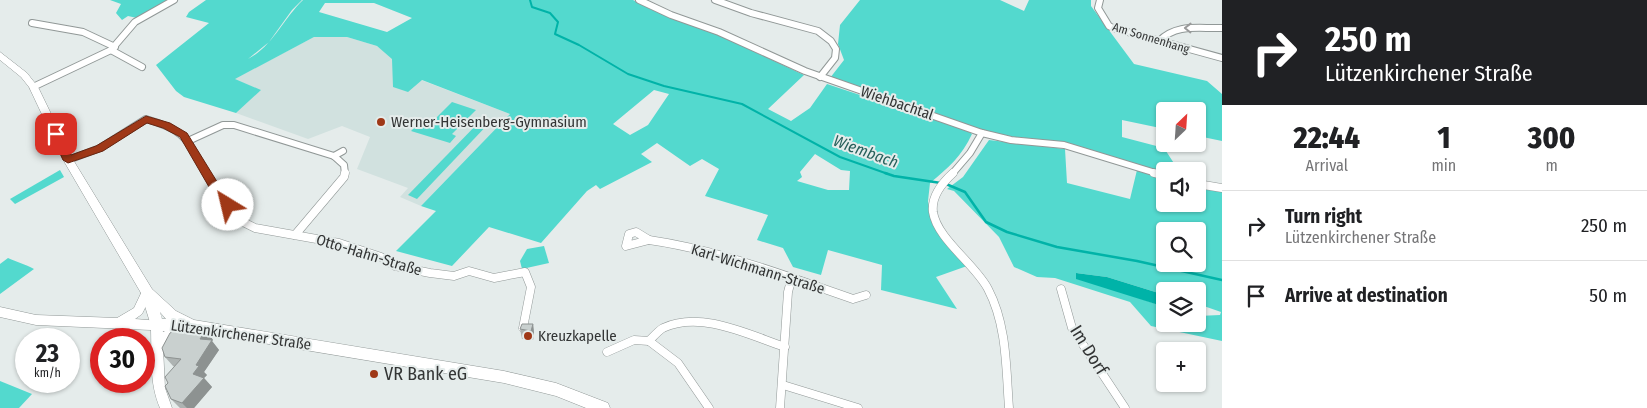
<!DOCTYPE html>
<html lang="en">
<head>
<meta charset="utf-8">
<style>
	:root { --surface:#fff; --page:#f2f2f2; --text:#202124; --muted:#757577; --line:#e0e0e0 }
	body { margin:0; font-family:"Fira Sans Condensed",sans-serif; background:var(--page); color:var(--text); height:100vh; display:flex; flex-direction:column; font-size:19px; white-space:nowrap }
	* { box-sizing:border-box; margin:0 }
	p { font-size:16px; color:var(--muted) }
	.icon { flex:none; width:28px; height:28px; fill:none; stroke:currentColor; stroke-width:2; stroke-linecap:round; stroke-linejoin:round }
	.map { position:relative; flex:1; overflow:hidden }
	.drawer { display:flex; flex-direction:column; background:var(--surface); width:425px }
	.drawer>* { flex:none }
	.hud { background:#202124; color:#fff; overflow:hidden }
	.needle { width:32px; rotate:25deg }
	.tools { position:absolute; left:1156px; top:102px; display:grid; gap:10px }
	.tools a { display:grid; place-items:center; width:50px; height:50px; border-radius:5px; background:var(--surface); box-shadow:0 1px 4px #0004; font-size:25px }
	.speed { position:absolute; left:15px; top:328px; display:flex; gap:10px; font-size:25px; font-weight:700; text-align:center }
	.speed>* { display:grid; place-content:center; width:65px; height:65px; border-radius:50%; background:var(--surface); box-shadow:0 1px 4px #0004; line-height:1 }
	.speed small { font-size:12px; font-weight:400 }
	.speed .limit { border:8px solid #d22; background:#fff; color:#111 }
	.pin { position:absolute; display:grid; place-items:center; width:42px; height:42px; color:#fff; margin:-21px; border-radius:10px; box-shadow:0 2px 8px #0006 }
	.me { position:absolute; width:55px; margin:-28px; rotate:324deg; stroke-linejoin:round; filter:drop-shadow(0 0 4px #0008) }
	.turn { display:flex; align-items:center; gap:18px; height:105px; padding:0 20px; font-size:22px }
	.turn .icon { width:65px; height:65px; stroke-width:2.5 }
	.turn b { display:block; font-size:35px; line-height:42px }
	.eta { display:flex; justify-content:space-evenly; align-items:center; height:85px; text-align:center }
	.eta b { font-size:30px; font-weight:800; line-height:35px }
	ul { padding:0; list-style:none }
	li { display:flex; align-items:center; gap:15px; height:70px; padding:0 20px; border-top:1px solid var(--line) }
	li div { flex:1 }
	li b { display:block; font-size:19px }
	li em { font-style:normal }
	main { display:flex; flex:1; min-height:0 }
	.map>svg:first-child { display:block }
	.built { fill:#d1e1df }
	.green { fill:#53d9ce; fill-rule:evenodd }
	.water { fill:#00b3a8 }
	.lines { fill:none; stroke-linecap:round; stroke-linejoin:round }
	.stream-far1 { stroke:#00b3a8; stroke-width:2 }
	.stream { stroke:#00b3a8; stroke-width:2.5 }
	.minor-far1-casing { stroke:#919897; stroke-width:8 }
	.minor-casing { stroke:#919897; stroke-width:9 }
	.tertiary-casing { stroke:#919897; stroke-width:1 }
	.secondary-casing { stroke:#919897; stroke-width:1 }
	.minor-far1 { stroke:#fff; stroke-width:6 }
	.minor { stroke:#fff; stroke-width:8 }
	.tertiary { fill:#fff; fill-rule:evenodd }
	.secondary { fill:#fff; fill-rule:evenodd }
	.wall { fill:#adb3b2 }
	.shaded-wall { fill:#8d9291 }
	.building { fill:#c9d0cf; stroke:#8d9291 }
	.oneway { stroke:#999a9a }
	.route { fill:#9f3817; stroke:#67240f }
	.poi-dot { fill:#9f3817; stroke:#e5eceb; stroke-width:2 }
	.labels { text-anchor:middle; stroke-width:4; stroke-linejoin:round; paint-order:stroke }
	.far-street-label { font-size:12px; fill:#333535; stroke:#e5eceb }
	.street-label { font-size:15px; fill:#333535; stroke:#e5eceb }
	.poi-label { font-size:15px; fill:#333535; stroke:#e5eceb; text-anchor:start }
	.water-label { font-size:16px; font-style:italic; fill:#27605b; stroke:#e5eceb }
	.near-street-label { font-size:18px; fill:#333535; stroke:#e5eceb }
	.near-poi-label { font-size:18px; fill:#333535; stroke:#e5eceb; text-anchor:start }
</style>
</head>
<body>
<main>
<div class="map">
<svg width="1222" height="408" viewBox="0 0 1222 408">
	<rect width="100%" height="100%" fill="#e5eceb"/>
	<!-- built -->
	<polygon class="built" points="314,37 347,37 377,46 421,80 510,114 421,206 400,197 408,188 357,169 370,137 342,126 308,139 236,113 260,90 234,79"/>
	<!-- green -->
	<g class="green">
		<polygon points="110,0 170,0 137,18 128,16 122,20 116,13 121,4"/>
		<path d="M206 0H302L292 10 269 42 248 59C273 46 283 19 303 0H633L650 9 721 36 804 75 768 109 791 121 810 108 827 84 968 131 972 134C962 156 948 168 930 183L928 201 932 223 967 266 936 277 957 309 881 290 882 265 828 250 821 275 793 267 783 248 757 240 768 215 705 196 719 169 702 159 690 166 657 143 641 154 652 162 600 189 596 185 587 191 541 243 489 227 452 266 396 251 436 211 421 206 510 114 422 80 408 92 393 87 392 59 377 46 347 37H314L235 79 261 90 236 113 184 97 176 91 156 65 209 23 186 17 189 12ZM325 3H374L412 18 387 32 319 12ZM654 90 669 94 648 125 630 135 613 124ZM815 154 841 170 850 171 849 190H828L797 181 802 177 800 172Z"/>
		<polygon points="860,0 1000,0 1024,11 1029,0 1091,0 1091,6 1134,64 1207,81 1222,94 1222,141 1198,136 1198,111 1165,111 1165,129 1122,120 1122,137 1164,148 1179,171 1165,171 1165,174 1054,141 1005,136 992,133 830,78 844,60 838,44 840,25"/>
		<polygon points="452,102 476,110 452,134 456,136 450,143 411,131 418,124 427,127"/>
		<polygon points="484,117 492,120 417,199 408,195"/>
		<path d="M989 140 1065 149 1067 183 1130 199 1137 170 1165 178V204H1198V187L1222 191V341L1151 326 1130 302 1055 278 1037 277 1014 267 999 237 954 191 947 189 963 177ZM1165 231H1198V264H1165ZM1076 273 1107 277 1165 295V291H1198V304L1221 312 1220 315 1198 316V324H1165V307L1121 292Z"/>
		<polygon points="60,170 64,177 15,204 10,199"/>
		<polygon points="544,246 549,263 522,269 520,261 527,249"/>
		<path d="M8 258C17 262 25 264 34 269L0 294V264Z"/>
		<polygon points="0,381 32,394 19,408 0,408"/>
	</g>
	<!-- water -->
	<polygon class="water" points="1076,273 1107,277 1165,295 1165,307 1076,279"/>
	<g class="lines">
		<!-- stream-far1 -->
		<polyline class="stream-far1" points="530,0 532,7 550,13 558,22 555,34 579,45 628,74 664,86 742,104 840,157 888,174"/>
		<!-- stream -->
		<g class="stream">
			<polyline points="885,173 894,176 941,183"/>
			<polyline points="946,184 965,192 986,222 1007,232 1057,247 1137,261 1222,280"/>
		</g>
		<defs>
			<g id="minor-far1">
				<polyline points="639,0 671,15 719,32 805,71 982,133 1011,140 1064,145 1159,174"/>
				<polyline points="715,0 751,13 818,31 831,41 836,49 835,58 820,77"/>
				<polyline points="1100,0 1098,8 1109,26 1113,28 1222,58"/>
				<polyline points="32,23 83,32 115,47"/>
				<path d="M1159 41C1177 23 1199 29 1222 28"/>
				<polyline points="111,50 142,67"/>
				<polyline points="33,87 111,50 135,22 174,0"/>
				<polyline points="188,141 223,125 234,125 334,156 344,165 345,174"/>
				<polyline points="334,156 343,151"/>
				<path d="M68 160 100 148 146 119C187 131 186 139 207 174"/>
				<polyline points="952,174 970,153 982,133"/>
			</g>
			<g id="minor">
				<polyline points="206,173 220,196 227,203 228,210 239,220 255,228 339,243 381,257 395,266 430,273 454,276 469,271 494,278 525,272 531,287 523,328"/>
				<path d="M953 173C942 183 931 196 933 212 937 239 975 264 988 289 1007 325 1006 368 1009 408"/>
				<polyline points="1154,173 1165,176"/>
				<polyline points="1198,184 1222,188"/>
				<polygon points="636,232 649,240 626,246 629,234"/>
				<polyline points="295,235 344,177 345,173"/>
				<path d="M649 240C719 250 786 276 853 299L866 295"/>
				<polyline points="1061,289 1072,328 1125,408"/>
				<polyline points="649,341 678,363 709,408"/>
				<path d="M607 352 634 340 649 341C653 337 658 331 663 328 701 310 749 335 785 347"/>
				<polyline points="783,385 858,408"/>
				<polyline points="780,408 788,292 792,277"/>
			</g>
			<path id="tertiary" d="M147 287 151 289 153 292 142 314 135 319 161 321 163 332 182 323 186 324 188 328 186 332 172 339 163 348 165 388 172 408H160C149 382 152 357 151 330L36 325 0 317V307L36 315 117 318 134 308 143 289Z"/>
			<path id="secondary" d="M0 52 27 73 38 87 75 163 152 289 176 311 194 320 504 371 556 383 608 403 610 408H586L556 396 504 383 190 331H157L152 329 141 293 65 163 29 87 21 77 0 60ZM160 312 166 319H168H162Z"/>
		</defs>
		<!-- minor-far1 casing -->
		<use href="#minor-far1" class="minor-far1-casing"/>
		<!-- minor casing -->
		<use href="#minor" class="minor-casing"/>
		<!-- tertiary casing -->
		<use href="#tertiary" class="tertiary-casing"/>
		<!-- secondary casing -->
		<use href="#secondary" class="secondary-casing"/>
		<!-- minor-far1 -->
		<use href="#minor-far1" class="minor-far1"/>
		<!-- minor -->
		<use href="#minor" class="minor"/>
		<!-- tertiary -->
		<use href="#tertiary" class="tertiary"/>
		<!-- secondary -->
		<use href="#secondary" class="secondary"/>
	</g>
	<!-- wall -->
	<g class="wall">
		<polygon points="533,324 534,333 533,340 522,339 520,329"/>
		<polygon points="206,330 213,340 212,341 219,350 204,372 207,375 204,378 212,387 194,408 180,408 171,399 168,383 174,366 173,366 165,357"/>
	</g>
	<!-- shaded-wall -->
	<g class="shaded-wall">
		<polygon points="533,324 534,333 533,340 531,331"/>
		<polygon points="206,330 213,340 212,341 219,350 204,372 207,375 204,378 212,387 194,408 187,408 182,403 196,365 200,339"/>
	</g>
	<!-- building -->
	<g class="building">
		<polygon points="522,324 533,324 531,331 520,329"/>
		<polygon points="180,327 206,330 200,339 212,340 196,365 199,366 193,374 204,378 182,403 171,399 165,386 168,383 165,377 181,359 165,357 162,348 170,333"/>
	</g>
	<!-- one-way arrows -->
	<defs><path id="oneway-chevron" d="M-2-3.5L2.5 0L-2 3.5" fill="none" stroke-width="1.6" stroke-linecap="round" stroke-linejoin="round" transform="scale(1.25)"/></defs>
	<use class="oneway" href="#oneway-chevron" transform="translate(1188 28) rotate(-179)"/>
	<!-- route -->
	<polygon class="route" points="146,116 170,123 187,133 224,193 234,205 232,208 224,208 216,199 180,137 163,128 147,123 103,151 68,163 63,160 51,134 56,131 59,132 71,155 96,146"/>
	<!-- markers -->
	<g class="poi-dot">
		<circle cx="381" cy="122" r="5"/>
		<circle cx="528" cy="336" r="5"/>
		<circle cx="374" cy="374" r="5"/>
	</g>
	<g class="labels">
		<!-- far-street labels -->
		<g class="far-street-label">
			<text transform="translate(1151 38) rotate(17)" y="4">Am Sonnenhang</text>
		</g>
		<!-- street labels -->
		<g class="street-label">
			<text transform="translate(897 103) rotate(19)" y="5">Wiehbachtal</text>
			<text transform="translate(369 255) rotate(17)" y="5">Otto-Hahn-Straße</text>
			<text transform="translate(758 269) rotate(17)" y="5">Karl-Wichmann-Straße</text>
			<text transform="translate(241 335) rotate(8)" y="5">Lützenkirchener Straße</text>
		</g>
		<!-- poi labels -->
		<g class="poi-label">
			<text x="391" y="127">Werner-Heisenberg-Gymnasium</text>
			<text x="538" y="341">Kreuzkapelle</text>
		</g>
		<!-- water labels -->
		<g class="water-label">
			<text transform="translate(866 151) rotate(20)" y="6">Wiembach</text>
		</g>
		<!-- near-street labels -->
		<g class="near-street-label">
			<text transform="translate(1089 350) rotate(58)" y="6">Im Dorf</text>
		</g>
		<!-- near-poi labels -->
		<g class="near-poi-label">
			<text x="384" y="380">VR Bank eG</text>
		</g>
	</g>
</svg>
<div class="tools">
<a><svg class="needle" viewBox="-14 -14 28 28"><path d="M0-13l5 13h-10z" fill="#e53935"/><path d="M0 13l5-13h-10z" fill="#757577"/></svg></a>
<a><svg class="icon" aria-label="sound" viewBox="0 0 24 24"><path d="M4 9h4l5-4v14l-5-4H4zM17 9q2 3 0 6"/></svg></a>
<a><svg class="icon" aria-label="search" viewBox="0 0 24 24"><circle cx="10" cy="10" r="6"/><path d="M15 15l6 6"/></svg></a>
<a><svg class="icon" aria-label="layers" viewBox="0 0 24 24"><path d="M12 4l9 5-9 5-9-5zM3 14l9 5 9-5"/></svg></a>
<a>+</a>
</div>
<div class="speed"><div>23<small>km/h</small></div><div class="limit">30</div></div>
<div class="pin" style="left:56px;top:134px;background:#d93025"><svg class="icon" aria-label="arrive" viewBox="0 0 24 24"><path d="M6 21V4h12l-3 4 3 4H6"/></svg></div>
<svg class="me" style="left:228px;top:205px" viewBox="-20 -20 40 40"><circle r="19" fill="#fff"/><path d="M0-13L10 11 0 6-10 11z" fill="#9f3817"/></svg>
</div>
<section class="drawer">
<div class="hud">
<div class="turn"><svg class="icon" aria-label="right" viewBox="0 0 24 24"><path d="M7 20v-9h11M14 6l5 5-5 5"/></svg><div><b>250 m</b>Lützenkirchener Straße</div></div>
</div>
<div class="eta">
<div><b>22:44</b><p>Arrival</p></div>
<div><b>1</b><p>min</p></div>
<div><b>300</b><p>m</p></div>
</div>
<ul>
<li><svg class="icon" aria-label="right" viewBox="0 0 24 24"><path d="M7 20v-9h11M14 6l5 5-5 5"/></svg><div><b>Turn right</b><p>Lützenkirchener Straße</p></div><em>250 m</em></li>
<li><svg class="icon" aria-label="arrive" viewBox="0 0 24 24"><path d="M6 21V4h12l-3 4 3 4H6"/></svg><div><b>Arrive at destination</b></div><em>50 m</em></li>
</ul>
</section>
</main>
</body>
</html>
